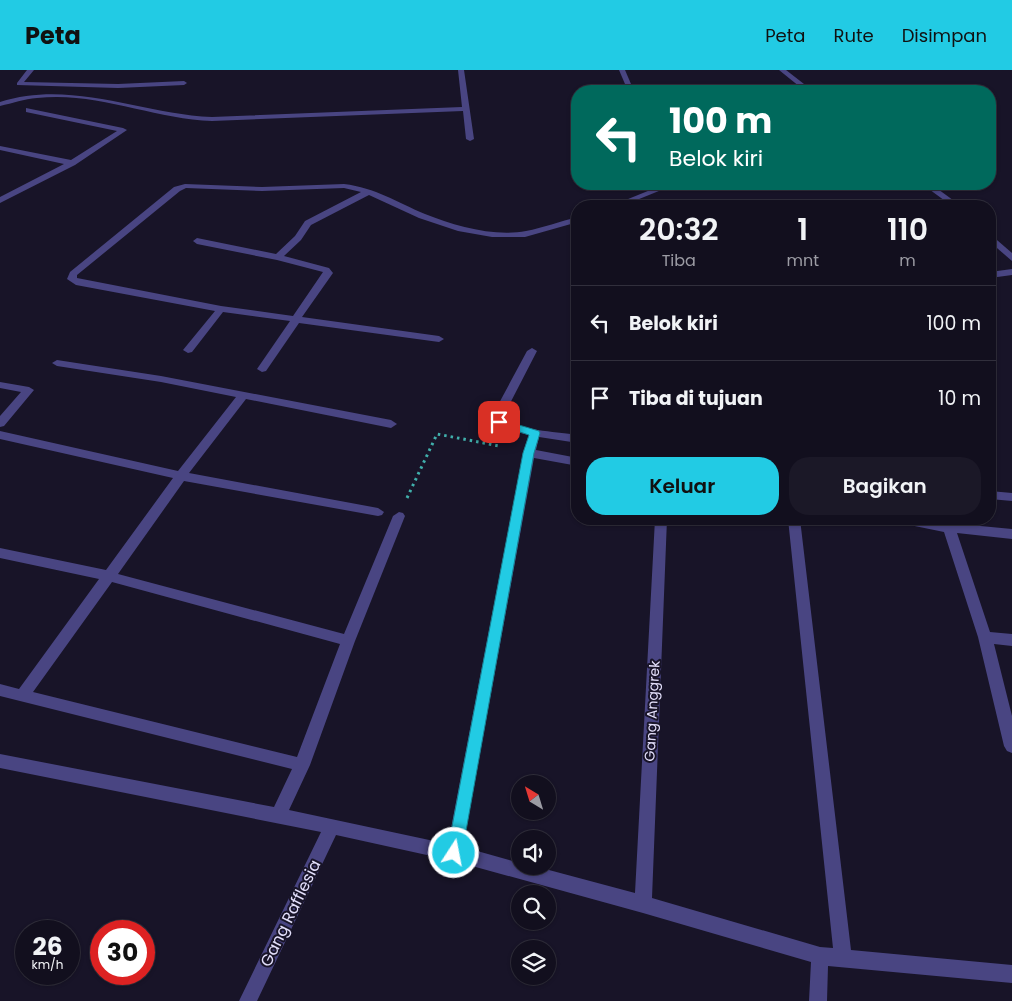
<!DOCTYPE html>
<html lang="id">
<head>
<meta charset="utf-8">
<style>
	:root { --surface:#120f1e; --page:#1b1827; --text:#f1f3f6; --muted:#9c9ca4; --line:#312f3c; --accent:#22cbe4 }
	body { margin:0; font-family:Poppins,sans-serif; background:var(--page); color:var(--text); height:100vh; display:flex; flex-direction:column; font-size:19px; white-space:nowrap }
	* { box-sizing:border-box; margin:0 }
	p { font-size:16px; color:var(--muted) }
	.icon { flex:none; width:28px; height:28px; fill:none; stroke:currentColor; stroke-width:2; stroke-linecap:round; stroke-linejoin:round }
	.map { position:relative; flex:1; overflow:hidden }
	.details { position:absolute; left:571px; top:130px; width:425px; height:325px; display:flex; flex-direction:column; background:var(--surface); border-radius:20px; box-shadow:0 1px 4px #0004,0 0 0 1px var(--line) }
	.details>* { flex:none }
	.guide { position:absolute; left:571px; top:15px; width:425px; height:105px; border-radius:20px; box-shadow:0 1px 4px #0004,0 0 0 1px var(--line); background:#00695c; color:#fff; overflow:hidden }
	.needle { width:32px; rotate:322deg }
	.tools { position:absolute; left:511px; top:705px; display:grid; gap:10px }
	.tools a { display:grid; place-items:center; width:45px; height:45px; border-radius:50%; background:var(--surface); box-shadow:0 1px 4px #0004,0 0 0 1px var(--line); font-size:25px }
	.speed { position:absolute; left:15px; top:850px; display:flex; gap:10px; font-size:25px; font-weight:700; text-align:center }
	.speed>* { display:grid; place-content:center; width:65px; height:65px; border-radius:50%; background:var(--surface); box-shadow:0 1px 4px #0004,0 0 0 1px var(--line); line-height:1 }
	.speed small { font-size:12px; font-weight:400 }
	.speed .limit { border:8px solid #d22; background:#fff; color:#111 }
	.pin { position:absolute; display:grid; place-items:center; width:42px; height:42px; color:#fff; margin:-21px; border-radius:10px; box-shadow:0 2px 8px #0006 }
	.me { position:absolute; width:55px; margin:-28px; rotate:11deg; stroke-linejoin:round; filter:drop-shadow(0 0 4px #0008) }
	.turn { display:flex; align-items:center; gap:18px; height:105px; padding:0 15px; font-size:22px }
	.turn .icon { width:65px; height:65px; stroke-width:2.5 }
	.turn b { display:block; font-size:35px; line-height:42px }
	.eta { display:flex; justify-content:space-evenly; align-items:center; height:85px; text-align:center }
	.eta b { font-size:30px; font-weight:600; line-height:35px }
	.button { display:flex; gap:10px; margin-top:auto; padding:10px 15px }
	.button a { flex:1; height:58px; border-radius:20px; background:var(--accent); color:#111; font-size:20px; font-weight:600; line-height:58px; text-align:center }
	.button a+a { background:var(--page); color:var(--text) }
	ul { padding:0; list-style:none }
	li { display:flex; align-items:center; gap:15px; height:75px; padding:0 15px; border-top:1px solid var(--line) }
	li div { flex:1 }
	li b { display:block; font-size:19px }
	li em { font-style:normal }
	header { display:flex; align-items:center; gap:30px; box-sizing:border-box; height:70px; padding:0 25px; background:var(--accent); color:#111 }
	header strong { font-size:24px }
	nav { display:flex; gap:28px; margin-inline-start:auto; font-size:18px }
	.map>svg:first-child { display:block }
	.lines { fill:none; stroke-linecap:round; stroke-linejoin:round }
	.path { stroke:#40afab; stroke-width:3; stroke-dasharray:2.5 4; stroke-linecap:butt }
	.minor { fill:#494582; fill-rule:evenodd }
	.route { fill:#22cbe4; stroke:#168494 }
	.labels { text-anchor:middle; stroke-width:4; stroke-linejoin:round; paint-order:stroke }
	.street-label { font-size:14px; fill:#e3dffb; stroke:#181428 }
	.near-street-label { font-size:16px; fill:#e3dffb; stroke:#181428 }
</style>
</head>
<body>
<header>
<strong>Peta</strong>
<nav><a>Peta</a><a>Rute</a><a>Disimpan</a></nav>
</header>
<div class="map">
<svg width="1012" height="931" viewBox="0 0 1012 931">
	<rect width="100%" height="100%" fill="#181428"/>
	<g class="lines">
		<!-- path -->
		<polyline class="path" points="407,428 437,364 499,376"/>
		<!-- minor -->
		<g class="minor">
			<polygon points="27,0 34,0 24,12 118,14 184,11 187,13 184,15 118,18 17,15 17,13"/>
			<path d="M458 0H464L474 69 470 71 466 69 463 41 212 51C154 49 96 21 37 28 24 29 13 33 0 36V32C72 9 140 44 212 47L462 37Z"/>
			<polygon points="619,0 625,0 634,21 628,21"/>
			<polygon points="779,0 786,0 813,21 805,21"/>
			<polygon points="26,38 123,58 127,60 75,95 0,133 0,127 64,94 0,80 0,76 71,90 117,61 26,42"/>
			<path d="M185 114 262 117 344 114C376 118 396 132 425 144 455 156 494 167 526 161 543 158 560 151 578 147V152L525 167H492L458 161 419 148 369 125 311 155 301 170 284 186 329 198 333 203 302 247 439 266 444 269 439 272 299 253 266 301 262 302 257 299 290 251 223 242 192 282 188 283 183 280 215 241 76 215 67 209 70 202 174 117ZM186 118 262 121 344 118 361 122 305 151 295 166 276 184 197 168 193 171 197 174 277 190 323 202 293 246 221 236 77 208V205L180 121Z"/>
			<polygon points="665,114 676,114 622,136 611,136"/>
			<polygon points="922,114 931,114 961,136 952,136"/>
			<polygon points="990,164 1012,183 1012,191 990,172"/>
			<polygon points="1012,199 1012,205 990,208 990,202"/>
			<path d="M532 278 537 281 503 347C517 361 558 362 578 365V373L539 367 536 380 578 388V396L534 388 463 777 520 793V796H534L635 823 655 449H667L652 828 820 877 833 878 788 449H800L851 880 1012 895V913L828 896 827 931H809L811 892 643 843 454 791 336 765 257 931H239L321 762 0 698V684L274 737 292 699 0 626V614L19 619 99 509 0 488V478L106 500 173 408 0 369V361L178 401 236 327 161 312 57 296 52 293 57 290 161 306 391 350 397 354 391 358 246 329 189 403 378 438 384 442 382 445 378 446 184 411 118 504 344 564 393 446 399 442 403 443 405 446 355 571 310 695 289 740 448 774 523 383 529 365 500 358 491 348 527 281ZM112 512 340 574 297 687 33 622Z"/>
			<polygon points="0,312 29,317 34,320 4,356 0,357 0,346 21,322 0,318"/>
			<polygon points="990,421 1012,423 1012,431 990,429"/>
			<polygon points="894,449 923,449 949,453 1012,459 1012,469 957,463 990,562 1012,564 1012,576 994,574 1012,646 1012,683 1007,681 1004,676 978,567 944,462 900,453"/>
		</g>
	</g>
	<!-- route -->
	<polygon class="route" points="499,349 539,361 540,363 534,383 462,783 459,788 454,791 449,788 447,783 523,383 529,365 495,354 495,350"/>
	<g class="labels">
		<!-- street labels -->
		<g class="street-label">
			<text transform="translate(652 641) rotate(-87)" y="5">Gang Anggrek</text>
		</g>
		<!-- near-street labels -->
		<g class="near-street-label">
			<text transform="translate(290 843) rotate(-64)" y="6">Gang Rafflesia</text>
		</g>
	</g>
</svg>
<div class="tools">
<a><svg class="needle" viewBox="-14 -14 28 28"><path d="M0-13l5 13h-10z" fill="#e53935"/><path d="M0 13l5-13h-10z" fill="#9c9ca4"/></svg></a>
<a><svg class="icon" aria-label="sound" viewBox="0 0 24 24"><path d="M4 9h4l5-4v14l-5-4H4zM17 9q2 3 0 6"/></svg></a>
<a><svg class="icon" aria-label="search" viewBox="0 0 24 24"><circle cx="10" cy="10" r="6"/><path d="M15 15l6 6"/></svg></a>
<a><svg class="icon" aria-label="layers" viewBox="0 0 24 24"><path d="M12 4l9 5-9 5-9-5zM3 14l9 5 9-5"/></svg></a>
</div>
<div class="speed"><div>26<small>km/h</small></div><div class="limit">30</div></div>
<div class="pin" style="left:499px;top:352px;background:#d93025"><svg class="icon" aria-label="arrive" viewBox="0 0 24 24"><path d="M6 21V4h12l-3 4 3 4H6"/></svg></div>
<svg class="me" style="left:454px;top:783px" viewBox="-20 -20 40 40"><circle r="17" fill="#22cbe4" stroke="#fff" stroke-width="3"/><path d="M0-11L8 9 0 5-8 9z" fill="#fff"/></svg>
<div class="guide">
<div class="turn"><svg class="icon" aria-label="left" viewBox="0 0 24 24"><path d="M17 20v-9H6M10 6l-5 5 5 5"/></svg><div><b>100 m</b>Belok kiri</div></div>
</div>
<section class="details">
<div class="eta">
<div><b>20:32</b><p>Tiba</p></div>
<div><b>1</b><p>mnt</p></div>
<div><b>110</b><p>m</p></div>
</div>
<ul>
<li><svg class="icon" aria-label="left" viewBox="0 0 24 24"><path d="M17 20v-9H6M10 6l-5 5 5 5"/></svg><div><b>Belok kiri</b></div><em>100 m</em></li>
<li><svg class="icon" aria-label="arrive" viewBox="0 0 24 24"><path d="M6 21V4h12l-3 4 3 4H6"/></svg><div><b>Tiba di tujuan</b></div><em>10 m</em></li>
</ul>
<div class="button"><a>Keluar</a><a>Bagikan</a></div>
</section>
</div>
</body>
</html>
